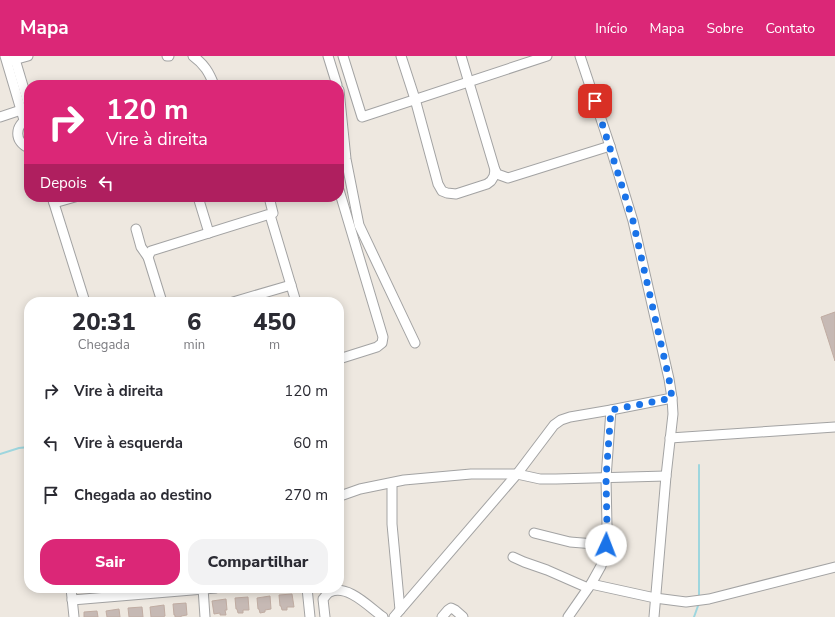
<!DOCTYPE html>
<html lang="pt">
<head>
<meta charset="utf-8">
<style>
	:root { --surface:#fff; --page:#f2f2f3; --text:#2b2b33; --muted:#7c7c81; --accent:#db2777 }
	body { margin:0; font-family:"Nunito Sans",sans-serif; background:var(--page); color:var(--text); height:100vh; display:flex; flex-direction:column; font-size:15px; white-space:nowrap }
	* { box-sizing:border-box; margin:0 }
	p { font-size:13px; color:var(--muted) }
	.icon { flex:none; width:22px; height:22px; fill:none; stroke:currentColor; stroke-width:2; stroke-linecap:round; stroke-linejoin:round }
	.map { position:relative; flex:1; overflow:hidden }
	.drawer { position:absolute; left:24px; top:241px; width:320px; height:296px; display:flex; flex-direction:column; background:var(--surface); border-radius:16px; box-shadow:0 2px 10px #0003 }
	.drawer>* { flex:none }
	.guide { position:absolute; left:24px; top:24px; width:320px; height:122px; border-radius:16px; box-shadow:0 2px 10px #0003; background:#db2777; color:#fff; overflow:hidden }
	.pin { position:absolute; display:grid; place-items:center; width:34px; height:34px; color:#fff; margin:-17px; border-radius:8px; box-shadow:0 2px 6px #0006 }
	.me { position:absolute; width:44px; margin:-22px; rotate:2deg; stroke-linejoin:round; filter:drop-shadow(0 0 3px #0008) }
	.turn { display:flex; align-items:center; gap:14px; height:84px; padding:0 16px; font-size:18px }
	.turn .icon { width:52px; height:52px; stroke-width:2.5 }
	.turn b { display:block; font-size:28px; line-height:34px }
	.then { display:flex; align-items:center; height:38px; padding:0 16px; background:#0003; gap:8px; font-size:15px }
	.eta { display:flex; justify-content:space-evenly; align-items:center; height:68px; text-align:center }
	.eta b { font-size:24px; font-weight:800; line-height:28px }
	.action { display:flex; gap:8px; margin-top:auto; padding:8px 16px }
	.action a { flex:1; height:46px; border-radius:16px; background:var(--accent); color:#fff; font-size:16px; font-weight:800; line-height:46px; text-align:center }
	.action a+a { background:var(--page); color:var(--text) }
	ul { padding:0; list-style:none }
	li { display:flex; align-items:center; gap:12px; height:52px; padding:0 16px }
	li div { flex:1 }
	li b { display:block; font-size:15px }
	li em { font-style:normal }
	header { display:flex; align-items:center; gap:24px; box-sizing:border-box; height:56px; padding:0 20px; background:var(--accent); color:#fff }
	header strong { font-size:19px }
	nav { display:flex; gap:22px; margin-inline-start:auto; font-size:14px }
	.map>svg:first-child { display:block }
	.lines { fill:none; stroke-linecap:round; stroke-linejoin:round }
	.stream { stroke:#9ed6de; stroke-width:2 }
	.building { fill:#c6b9b4; stroke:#c0aca2 }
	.minor-casing { stroke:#a3a3a3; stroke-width:11 }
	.minor { stroke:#fff; stroke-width:9 }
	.route { stroke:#1a73e8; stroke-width:7; stroke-dasharray:0 12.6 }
</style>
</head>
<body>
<header>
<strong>Mapa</strong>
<nav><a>Início</a><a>Mapa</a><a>Sobre</a><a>Contato</a></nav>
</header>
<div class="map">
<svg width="835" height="561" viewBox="0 0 835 561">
	<rect width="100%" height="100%" fill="#eee8e0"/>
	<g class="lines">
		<!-- stream -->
		<g class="stream">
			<polyline points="0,398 19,392 29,391"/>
			<polyline points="699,542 699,409"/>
			<polyline points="694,561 699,547"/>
		</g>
	</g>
	<!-- building -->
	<g class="building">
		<polygon points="835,256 835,305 821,261"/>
		<polygon points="292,538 294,551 287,551 287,554 282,554 281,550 280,550 279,539"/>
		<polygon points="270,540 271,553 265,554 265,556 260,557 259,553 258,553 257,542"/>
		<polygon points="248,541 249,554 243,554 243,557 238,557 237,553 236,553 235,542"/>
		<polygon points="226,543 227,554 225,554 226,559 220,559 220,557 214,558 212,545"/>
		<polygon points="186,547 187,559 181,560 181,561 175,561 175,559 174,559 173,548"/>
		<polygon points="164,549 165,560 163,561 151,561 150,551"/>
		<polygon points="142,551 143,561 129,561 128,552"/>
		<polygon points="119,553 120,561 107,561 106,555"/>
		<polygon points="97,555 98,561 84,561 84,556"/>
	</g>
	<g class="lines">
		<defs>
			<g id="minor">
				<polyline points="5,0 24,64"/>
				<polyline points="14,0 29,50"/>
				<polyline points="167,0 169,0"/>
				<path d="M193 0C204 8 209 16 214 29"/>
				<polyline points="328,0 337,29"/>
				<polyline points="343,0 362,61 547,0"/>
				<polyline points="401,0 415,43 438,128 442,135 447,137 456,138 487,128 491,125 494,120 495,114"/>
				<polyline points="461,0 495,114 497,118 508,122 610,90"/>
				<polyline points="580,0 610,90 633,165 669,323 672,342 673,358 666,420 654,561"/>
				<polyline points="10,5 28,0"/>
				<polyline points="339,34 346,103 359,169 415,287"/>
				<polyline points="0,61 21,54"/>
				<path d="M29 62C14 69 14 86 29 92"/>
				<polyline points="339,134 383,281 382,287 377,291 339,303"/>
				<polyline points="52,141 85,246"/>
				<polyline points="198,141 209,177"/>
				<polyline points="54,147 75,141"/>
				<polyline points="270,159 296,246"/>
				<polyline points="136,173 141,191 148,201 162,246"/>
				<polyline points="148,201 151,195 273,157 269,141"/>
				<polyline points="233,246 291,229"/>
				<polyline points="670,382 835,371"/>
				<polyline points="392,427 392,468 400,554"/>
				<polyline points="339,439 343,439 360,433 404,424 471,418 517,418 540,423 556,423 666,420"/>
				<polyline points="534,477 570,486 607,489"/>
				<polyline points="513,501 524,506 547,514 588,532"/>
				<polyline points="591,528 655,542 686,546 709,543 835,511"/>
				<polyline points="71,532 74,561"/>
				<polyline points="203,532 205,561"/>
				<polyline points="307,532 310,561"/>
				<polyline points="72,544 216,532"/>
				<path d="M325 561 323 543C325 541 327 537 330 536 348 528 369 551 383 561"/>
				<polyline points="394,561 517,418 554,369 561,364 570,361 611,354 672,342"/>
				<polyline points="442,561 448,554 451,552 455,554 463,561"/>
				<polyline points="568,561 591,528 601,510 605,497 607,470 606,422 611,354"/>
			</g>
		</defs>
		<!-- minor casing -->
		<use href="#minor" class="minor-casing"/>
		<!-- minor -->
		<use href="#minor" class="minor"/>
	</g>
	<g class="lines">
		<!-- route -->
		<polyline class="route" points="595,45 633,165 669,323 672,342 611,354 606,422 607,470 606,489"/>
	</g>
</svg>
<div class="pin" style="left:595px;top:45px;background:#d93025"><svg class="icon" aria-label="arrive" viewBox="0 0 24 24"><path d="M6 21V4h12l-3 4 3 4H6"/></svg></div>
<svg class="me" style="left:606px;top:489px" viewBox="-20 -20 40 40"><circle r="19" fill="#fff"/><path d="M0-13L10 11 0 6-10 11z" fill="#1a73e8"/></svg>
<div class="guide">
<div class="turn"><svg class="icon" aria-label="right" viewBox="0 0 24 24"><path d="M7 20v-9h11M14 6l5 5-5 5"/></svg><div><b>120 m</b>Vire à direita</div></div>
<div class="then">Depois<svg class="icon" aria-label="left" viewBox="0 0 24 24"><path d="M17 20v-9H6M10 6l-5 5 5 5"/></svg></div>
</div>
<section class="drawer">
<div class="eta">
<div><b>20:31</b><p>Chegada</p></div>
<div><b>6</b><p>min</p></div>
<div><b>450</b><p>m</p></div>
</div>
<ul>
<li><svg class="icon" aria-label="right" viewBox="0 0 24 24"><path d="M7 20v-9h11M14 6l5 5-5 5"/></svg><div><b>Vire à direita</b></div><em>120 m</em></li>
<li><svg class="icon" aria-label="left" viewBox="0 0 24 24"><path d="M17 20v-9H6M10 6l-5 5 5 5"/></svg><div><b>Vire à esquerda</b></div><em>60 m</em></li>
<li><svg class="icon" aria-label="arrive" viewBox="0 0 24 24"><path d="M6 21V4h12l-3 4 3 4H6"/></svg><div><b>Chegada ao destino</b></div><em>270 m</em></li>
</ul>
<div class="action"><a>Sair</a><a>Compartilhar</a></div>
</section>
</div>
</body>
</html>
